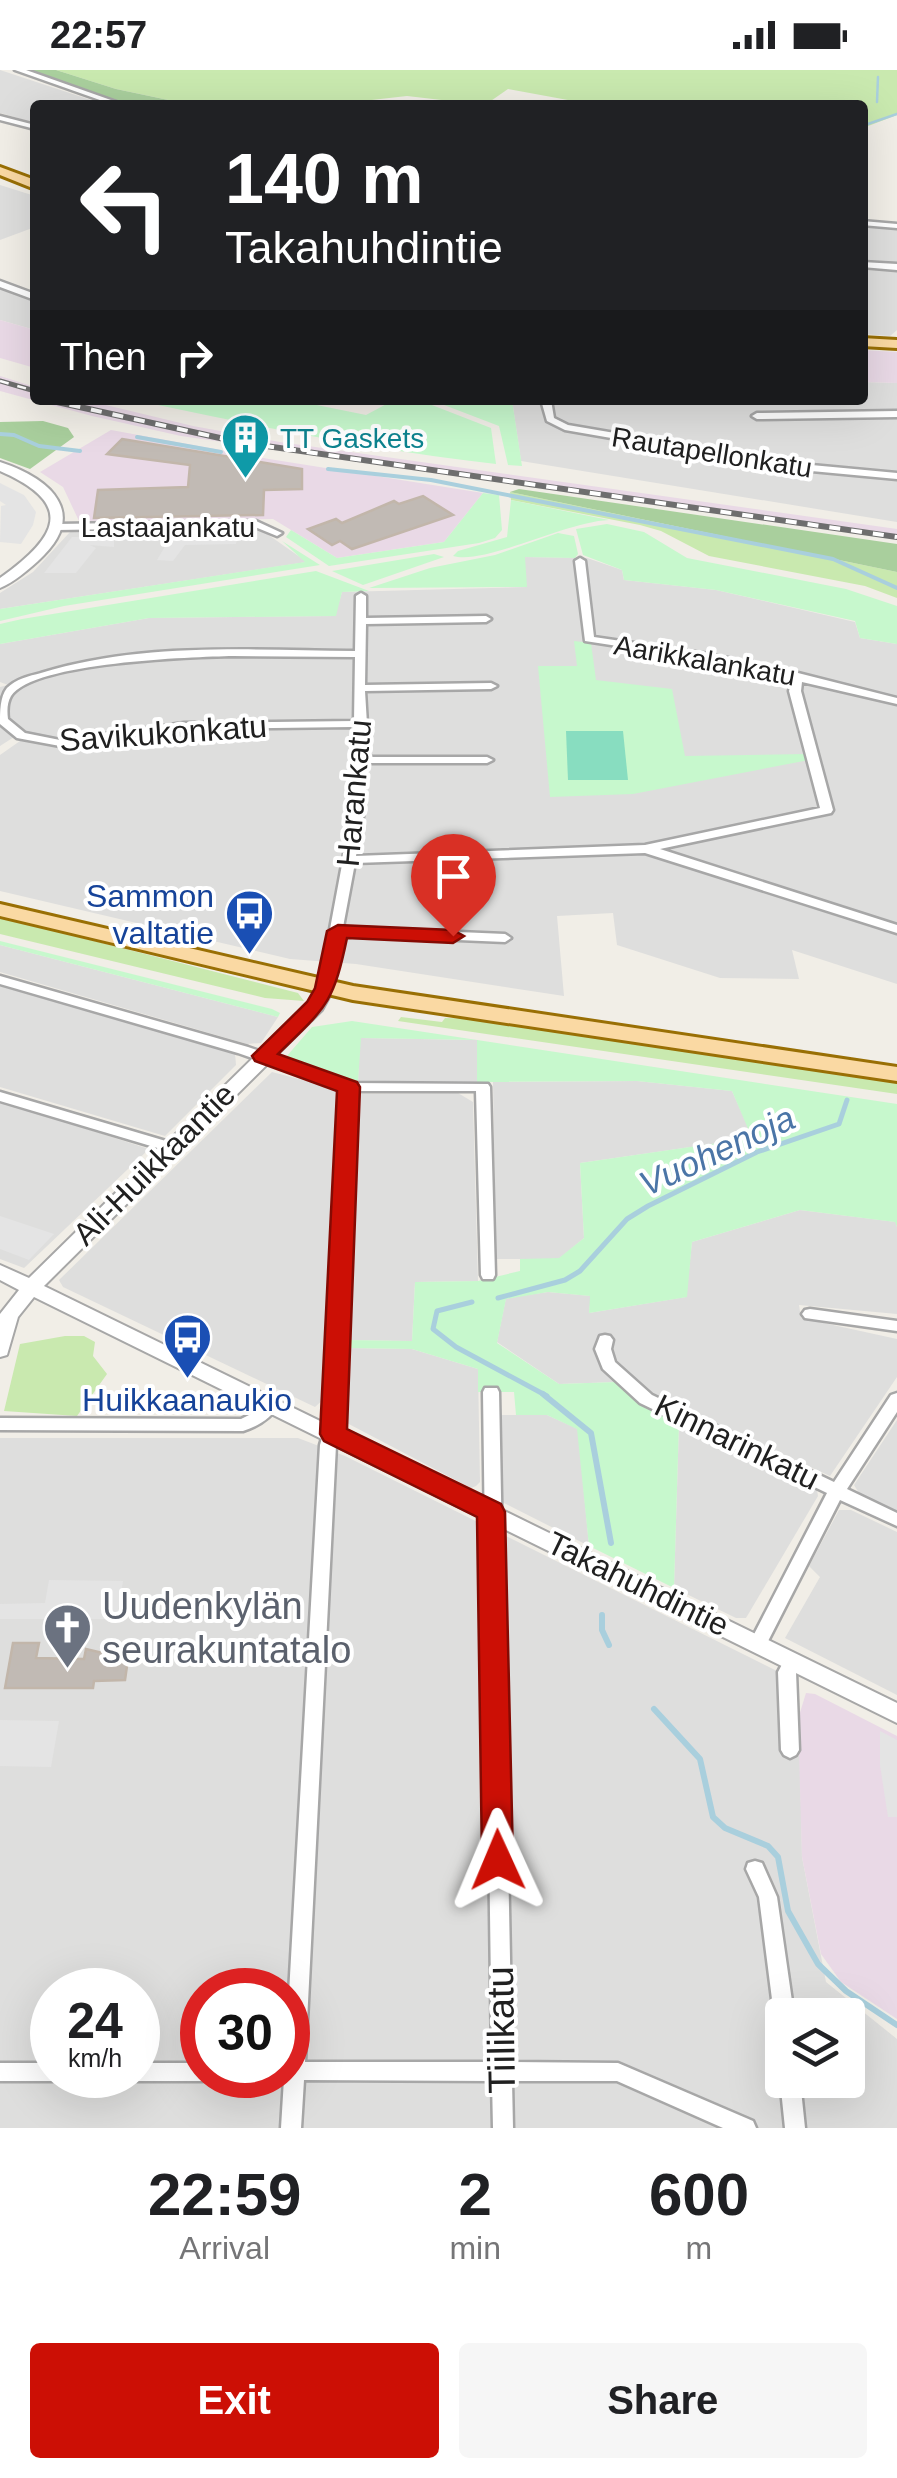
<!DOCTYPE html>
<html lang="en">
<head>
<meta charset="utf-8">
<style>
	:root { --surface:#fff; --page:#f6f6f6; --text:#202124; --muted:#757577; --accent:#cc0f05 }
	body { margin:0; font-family:Arial,sans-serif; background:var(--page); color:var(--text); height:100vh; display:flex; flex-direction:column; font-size:38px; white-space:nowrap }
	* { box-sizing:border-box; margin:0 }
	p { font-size:32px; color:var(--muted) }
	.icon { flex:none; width:55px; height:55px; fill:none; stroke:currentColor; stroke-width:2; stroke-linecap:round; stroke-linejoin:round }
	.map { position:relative; height:2058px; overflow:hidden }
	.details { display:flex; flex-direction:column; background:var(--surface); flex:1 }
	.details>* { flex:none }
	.top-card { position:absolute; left:30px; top:30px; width:838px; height:305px; border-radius:10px; box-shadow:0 10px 40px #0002; background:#202124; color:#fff; overflow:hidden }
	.tools { position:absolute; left:765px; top:1928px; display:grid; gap:20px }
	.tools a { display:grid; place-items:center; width:100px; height:100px; border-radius:10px; background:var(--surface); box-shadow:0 10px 40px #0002; font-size:50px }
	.speed { position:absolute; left:30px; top:1898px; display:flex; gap:20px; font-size:50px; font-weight:700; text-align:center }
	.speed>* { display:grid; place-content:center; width:130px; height:130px; border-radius:50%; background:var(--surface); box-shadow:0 10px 40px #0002; line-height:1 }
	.speed small { font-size:25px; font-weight:400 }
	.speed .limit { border:15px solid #d22; background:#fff; color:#111 }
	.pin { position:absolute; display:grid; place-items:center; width:85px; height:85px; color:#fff; margin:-102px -42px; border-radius:50% 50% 50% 0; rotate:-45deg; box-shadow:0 0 10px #0007 }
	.pin .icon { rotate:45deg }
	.me { position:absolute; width:110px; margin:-55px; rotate:359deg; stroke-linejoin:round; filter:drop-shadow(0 0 8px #0008) }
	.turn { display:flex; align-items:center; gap:35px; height:210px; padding:0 30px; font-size:45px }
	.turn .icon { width:130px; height:130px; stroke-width:2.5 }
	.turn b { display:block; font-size:70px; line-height:85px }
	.then { display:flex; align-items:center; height:95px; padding:0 30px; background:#0003; gap:20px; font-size:38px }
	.eta { display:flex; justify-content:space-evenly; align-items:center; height:170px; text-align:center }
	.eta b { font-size:60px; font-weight:700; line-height:70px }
	.action { display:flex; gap:20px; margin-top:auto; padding:20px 30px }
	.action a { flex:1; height:115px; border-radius:10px; background:var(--accent); color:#fff; font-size:40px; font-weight:700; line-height:115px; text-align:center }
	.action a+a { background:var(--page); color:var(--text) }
	.status { display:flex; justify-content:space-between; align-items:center; height:70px; padding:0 50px; background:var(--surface); direction:ltr }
	.status svg { height:28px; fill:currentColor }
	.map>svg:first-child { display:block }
	.residential { fill:#dededd; fill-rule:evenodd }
	.industrial { fill:#e9d9e6 }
	.grass { fill:#c9e9af }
	.forest { fill:#a9cf9d }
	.park { fill:#c7f8cd }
	.pitch { fill:#88ddc0 }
	.parking { fill:#e4e4e4 }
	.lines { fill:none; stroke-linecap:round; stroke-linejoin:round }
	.stream-far3 { stroke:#a9cfdd; stroke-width:2.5 }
	.stream-far2 { stroke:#a9cfdd; stroke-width:4 }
	.stream-far1 { stroke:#a9cfdd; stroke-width:5 }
	.stream { stroke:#a9cfdd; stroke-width:6 }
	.building { fill:#c1bab4; stroke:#c2b6aa; stroke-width:2.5 }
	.minor-casing { stroke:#a7a7a7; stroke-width:5 }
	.tertiary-casing { stroke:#a7a7a7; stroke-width:4 }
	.primary-casing { stroke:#996f04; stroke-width:6 }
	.minor { fill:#fff; fill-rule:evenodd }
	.tertiary { fill:#fff; fill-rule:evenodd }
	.primary { fill:#fad9a3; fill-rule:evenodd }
	.rail-far1-casing { stroke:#6e6e6e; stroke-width:5 }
	.rail-casing { stroke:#6e6e6e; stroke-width:6 }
	.rail-far1 { stroke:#fff; stroke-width:2.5; stroke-dasharray:9; stroke-linecap:butt }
	.rail { stroke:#fff; stroke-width:4; stroke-dasharray:11; stroke-linecap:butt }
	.route { fill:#cc0f05; stroke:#850a03; stroke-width:2.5 }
	.labels { text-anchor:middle; stroke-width:8; stroke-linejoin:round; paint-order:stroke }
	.far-culture-label { font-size:28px; fill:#0d838f; stroke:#fff; text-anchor:start }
	.far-street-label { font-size:28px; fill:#202020; stroke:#fff }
	.street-label { font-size:32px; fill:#202020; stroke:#fff }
	.transit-label { font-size:32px; fill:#164399; stroke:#fff; text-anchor:end }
	.water-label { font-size:35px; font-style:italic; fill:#4b75a7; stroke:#fff }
	.near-worship-label { font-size:38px; fill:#5b616d; stroke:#fff; text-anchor:start }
	.near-street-label { font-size:38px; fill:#202020; stroke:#fff }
</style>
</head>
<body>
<div class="status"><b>22:57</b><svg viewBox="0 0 49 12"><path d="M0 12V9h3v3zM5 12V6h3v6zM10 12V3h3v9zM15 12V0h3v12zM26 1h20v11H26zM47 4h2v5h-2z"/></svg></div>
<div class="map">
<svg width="897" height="2058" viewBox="0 0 897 2058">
	<rect width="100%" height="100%" fill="#f1eee7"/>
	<!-- residential -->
	<g class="residential">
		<polygon points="0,0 100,33 107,35 35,35 35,53 4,44 0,43"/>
		<polygon points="0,115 35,126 35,157 0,170"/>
		<polygon points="862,155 897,158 897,195 863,191"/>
		<polygon points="862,196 897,199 897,260 890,266 863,264"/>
		<polygon points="0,219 35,232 35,260 0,250"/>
		<polygon points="863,312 897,313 897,452 521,391 512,330 862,330"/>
		<polygon points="260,459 307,492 0,539 0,523 33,502 70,462"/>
		<polygon points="524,487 587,488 622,500 624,510 716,520 855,552 860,568 897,574 897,914 792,880 799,909 720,908 617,875 613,843 557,846 564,926 356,894 290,889 0,821 0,685 20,671 14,667 0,676 0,617 8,615 0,612 0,574 149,548 335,546 342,522 526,517"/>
		<polygon points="0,875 278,947 261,973 247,974 0,902"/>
		<polygon points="0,916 235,983 236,995 165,1066 0,1017"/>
		<polygon points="360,968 478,970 477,1012 358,1012"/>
		<polygon points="272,1002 333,1018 339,1024 326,1327 315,1337 63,1217 59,1210"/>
		<polygon points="637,1011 732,1021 753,1068 580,1093 584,1168 559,1189 496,1189 493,1012"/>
		<polygon points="458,1023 473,1032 478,1211 415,1212 412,1271 346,1270 358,1024"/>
		<polygon points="0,1031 149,1079 24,1198 0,1189"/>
		<polygon points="800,1140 896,1152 897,1157 897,1244 799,1235 801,1248 897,1269 897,1307 830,1406 642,1320 597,1282 600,1293 617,1312 559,1314 497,1272 506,1228 548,1222 591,1226 589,1243 686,1227 692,1172"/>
		<polygon points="346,1278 412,1279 478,1299 480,1412 476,1416 471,1418 345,1352"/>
		<polygon points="499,1345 547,1345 578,1359 589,1476 500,1431"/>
		<polygon points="897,1350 897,1441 859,1423 854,1415"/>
		<polygon points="679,1353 817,1420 818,1426 746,1548 736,1548 674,1518"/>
		<path d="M0 1368H298L345 1386 777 1601 784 1685 800 1686 802 1787 826 1912 897 1969V2058H0ZM52 1920H138V2005H52ZM202 1920H288V2005H202ZM782 1945H848V2010H782Z"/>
		<polygon points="839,1440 851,1440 897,1462 897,1625 785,1568 820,1507 809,1496"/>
	</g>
	<!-- industrial -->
	<g class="industrial">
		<polygon points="0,250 35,260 35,298 0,288"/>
		<polygon points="862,280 897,282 897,313 863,312"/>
		<polygon points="0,306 35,317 35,330 85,330 193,356 280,372 897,459 897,469 181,366 92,346 0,321"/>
		<polygon points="111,360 269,389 483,423 444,472 337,488 273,449 79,451 63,417 40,402"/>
		<polygon points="806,1623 815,1624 897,1666 897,1949 841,1912 821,1884 802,1787 798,1649"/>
	</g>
	<!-- grass -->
	<g class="grass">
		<polygon points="56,0 897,0 897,45 863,58 862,35 595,35 508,19 485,35 407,26 327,35 192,35 116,19"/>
		<polygon points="510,422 897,502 897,528 865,516 709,486 661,461 640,455 511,430"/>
		<polygon points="0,847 298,923 304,931 265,928 0,864"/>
		<polygon points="401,947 442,952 445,948 491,949 897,1011 897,1024 398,951"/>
		<polygon points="65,1266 84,1266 95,1272 93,1286 107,1304 77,1346 4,1341 20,1274"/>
	</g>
	<!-- forest -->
	<g class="forest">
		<polygon points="28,0 56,0 116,19 192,35 130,35"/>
		<polygon points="43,351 68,358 74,367 30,399 0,388 0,352"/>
		<polygon points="519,419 897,474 897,502 510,422"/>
	</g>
	<!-- park -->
	<g class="park">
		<path d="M163 330H292L366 345 394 330H419L491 358 496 394C381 381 270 359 158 335Z"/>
		<polygon points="431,330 512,330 522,396 508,395 499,356"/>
		<polygon points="483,423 499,425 502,460 495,468 479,473 329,496 286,467 291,460 337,488 444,472"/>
		<path d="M511 430 609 450C564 452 486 495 453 486L458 481 507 467Z"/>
		<polygon points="607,454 644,462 687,488 846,519 897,536 897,574 860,568 855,551 716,520 624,510 622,500 583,485 576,459"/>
		<polygon points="558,463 574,466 578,484 575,488 525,487 527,517 369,518 430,498 495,485"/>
		<polygon points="282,471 320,495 64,536 0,551 0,539 305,492"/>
		<polygon points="434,484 444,487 363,515 332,501"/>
		<polygon points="316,501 369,521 342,522 336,546 149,548 0,574 0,554 22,549"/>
		<polygon points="574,571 591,573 596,610 672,619 685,686 807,684 809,690 633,724 550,727 538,596 577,596"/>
		<polygon points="0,871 272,939 280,943 278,947 0,875"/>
		<polygon points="352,951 897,1034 897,1157 895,1152 800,1140 692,1172 687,1227 589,1243 590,1226 548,1222 506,1229 497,1273 559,1314 617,1312 648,1337 679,1353 674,1518 589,1476 577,1359 547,1345 516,1345 514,1322 478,1322 478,1299 412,1279 346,1278 346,1270 412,1271 415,1212 478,1211 520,1201 520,1189 559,1188 584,1168 580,1093 752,1068 732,1021 637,1011 477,1012 477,970 361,968 358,1012 294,994 286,987 312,957"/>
	</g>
	<!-- pitch -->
	<polygon class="pitch" points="566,661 623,661 628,710 568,710"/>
	<!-- parking -->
	<g class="parking">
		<polygon points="0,413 24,425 36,442 33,455 21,474 0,472 1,436 6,435 0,431"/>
		<polygon points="240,460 236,474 185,475 173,491 157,490 174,461"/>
		<polygon points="83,462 114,462 114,477 90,475 96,478 76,503 44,503 72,467 81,467"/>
		<polygon points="0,1146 54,1164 29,1190 0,1179"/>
		<polygon points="49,1510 123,1511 117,1549 0,1549 0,1534 45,1533"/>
		<polygon points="0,1650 59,1651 51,1697 0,1696"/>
		<polygon points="880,1661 897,1670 897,1747 888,1747 880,1695"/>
	</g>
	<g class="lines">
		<!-- stream-far3 -->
		<g class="stream-far3">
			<polyline points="877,32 878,7"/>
			<polyline points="862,56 897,44"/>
		</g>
		<!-- stream-far2 -->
		<g class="stream-far2">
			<polyline points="0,364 14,365 39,376 80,381"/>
			<polyline points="137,367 221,382"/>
			<polyline points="328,399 431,410 833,489 897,518"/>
		</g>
		<!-- stream-far1 -->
		<g class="stream-far1">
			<polyline points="498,1228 565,1210 580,1201 627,1149 648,1136 757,1082 839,1054 847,1030"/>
			<polyline points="472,1232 437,1241 433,1259 456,1277 547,1326"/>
		</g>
		<!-- stream -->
		<g class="stream">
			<polyline points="543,1324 591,1363 611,1473"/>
			<polyline points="602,1545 602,1560 609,1575"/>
			<polyline points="654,1639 700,1689 713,1747 725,1758 768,1776 778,1787 788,1841 818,1894 846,1921 897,1955"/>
		</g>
	</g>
	<!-- building -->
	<g class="building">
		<polygon points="122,369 302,399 302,419 264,420 263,445 94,448 98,420 188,417 190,395 107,384"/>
		<polygon points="423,426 453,445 352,479 340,471 332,475 308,459 336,449 342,453 394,431 399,434"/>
		<polygon points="13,1573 39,1573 36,1588 84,1589 86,1579 128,1589 125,1610 94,1611 93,1618 5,1618"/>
	</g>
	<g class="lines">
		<defs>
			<g id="minor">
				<polygon points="15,0 26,0 125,35 114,35"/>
				<polygon points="0,46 35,55 35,59 0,50"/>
				<polygon points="862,151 897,154 897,158 862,155"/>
				<polygon points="862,192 897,194 897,200 862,197"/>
				<polygon points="0,211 35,224 35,230 0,217"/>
				<polygon points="541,330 551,330 554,348 568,355 790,393 897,403 897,409 790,399 565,360 547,351"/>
				<polygon points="897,341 897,347 757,349 752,346 757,343"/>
				<polygon points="256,451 282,463 277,466 255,457 57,460 52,457 57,454"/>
				<path d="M580 488 585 491 594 567 709 584 798 603 897 628V634L802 612 801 621 833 740 831 743 660 779 897 855V863L645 783 355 793 343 857 505 864 511 868 505 872 342 865 333 918 326 922 319 918 352 741 353 657 184 659 60 676 17 668 0 654C0 641 0 627 7 618 16 609 29 606 41 603 142 572 251 580 355 581L356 526 361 523 366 526V548L486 546 491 549 486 552 366 554 365 615 491 613 497 616 491 619 365 621 367 654 365 687H487L493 690 487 693H364V741L356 786 645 775 820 738 789 621 792 610 709 590 585 571 575 491ZM233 586 355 587 354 651 184 653 60 670 25 663 8 649C7 641 7 633 11 626 34 592 192 587 233 586Z"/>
				<polygon points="0,906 248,977 350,1013 488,1014 490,1017 495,1205 493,1209 483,1209 481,1205 476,1021 356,1021 342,1354 336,1375 305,1992 492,1992 483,1322 485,1318 497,1318 499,1322 512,1992 618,1993 753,2051 756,2058 723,2058 617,2011 512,2011 513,2058 493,2058 492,2011 304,2010 301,2058 281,2058 284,2009 280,2005 288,2005 288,1941 320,1375 326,1354 342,1019 238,983 0,914"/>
				<polygon points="0,1022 176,1074 178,1077 171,1082 0,1031"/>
				<polygon points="810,1239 897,1251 897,1261 805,1248 802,1244 805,1240"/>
				<polygon points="605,1265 610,1266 613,1270 611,1279 615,1292 652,1325 834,1412 891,1325 897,1323 897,1342 847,1419 897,1443 897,1456 840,1430 764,1579 758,1581 752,1579 749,1574 827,1423 640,1333 603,1299 595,1279 600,1266"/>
				<path d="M272 1328 278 1330 280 1334C271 1348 259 1356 243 1361L0 1360V1348L241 1349 255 1342 266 1330Z"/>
				<polygon points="792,1585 798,1587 801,1592 796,1602 799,1680 796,1685 790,1688 784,1685 781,1680 778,1602 786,1587"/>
				<polygon points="755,1791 762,1793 777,1827 794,1945 782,1945 782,1953 777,1951 774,1945 759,1827 746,1799 748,1793"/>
				<polygon points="0,1993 52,1993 52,2005 61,2005 59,2009 52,2011 0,2011"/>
				<polygon points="138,1993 202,1993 202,2005 211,2005 209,2009 202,2011 138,2011 131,2009 129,2005 138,2005"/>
				<polygon points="782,2004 782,2010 800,2010 805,2058 785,2058 780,2010"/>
			</g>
			<g id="tertiary">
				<path d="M0 392C52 409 90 444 38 491 27 501 14 512 0 518V508C58 467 76 434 0 401Z"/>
				<polygon points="326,913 334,918 322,940 44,1216 897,1633 897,1653 34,1227 18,1247 7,1285 0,1287 0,1244 19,1220 0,1210 0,1195 29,1208 309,933 320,914"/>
			</g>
			<g id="primary">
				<polygon points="0,97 35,110 35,119 0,105"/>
				<polygon points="862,268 897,270 897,278 862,276"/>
				<polygon points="0,834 353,916 897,997 897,1011 353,930 0,846"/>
			</g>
		</defs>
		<!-- minor casing -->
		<use href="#minor" class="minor-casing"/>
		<!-- tertiary casing -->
		<use href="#tertiary" class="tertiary-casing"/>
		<!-- primary casing -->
		<use href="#primary" class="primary-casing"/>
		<!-- minor -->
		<use href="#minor" class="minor"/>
		<!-- tertiary -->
		<use href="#tertiary" class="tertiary"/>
		<!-- primary -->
		<use href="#primary" class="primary"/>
		<defs>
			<g id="rail-far1">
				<polyline points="0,311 35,321"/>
				<polyline points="48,330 58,332"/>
			</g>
			<polyline id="rail" points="48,330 238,372 897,467"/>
		</defs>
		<!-- rail-far1 casing -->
		<use href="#rail-far1" class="rail-far1-casing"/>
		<!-- rail casing -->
		<use href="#rail" class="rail-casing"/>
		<!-- rail-far1 -->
		<use href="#rail-far1" class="rail-far1"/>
		<!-- rail -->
		<use href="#rail" class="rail"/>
	</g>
	<!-- route -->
	<path class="route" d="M338 855 453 860 464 866 453 873 347 868C333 935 326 937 278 984L357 1012 360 1017 347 1359 501 1434 505 1442 513 1790 509 1800 498 1804 487 1800 482 1790 477 1447 324 1371 320 1364 337 1021 255 991 252 986 307 932 315 918 327 861Z"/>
	<!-- icons -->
	<defs>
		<symbol id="building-pin" viewBox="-11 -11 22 30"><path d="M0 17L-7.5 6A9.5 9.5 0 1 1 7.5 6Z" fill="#0f9aa8" stroke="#fff"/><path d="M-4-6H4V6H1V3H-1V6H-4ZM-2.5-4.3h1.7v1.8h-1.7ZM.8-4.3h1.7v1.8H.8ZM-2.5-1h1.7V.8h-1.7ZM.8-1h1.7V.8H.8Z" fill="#fff"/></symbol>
		<symbol id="bus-pin" viewBox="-11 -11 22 30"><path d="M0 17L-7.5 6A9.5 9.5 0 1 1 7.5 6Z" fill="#1a4fb4" stroke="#fff"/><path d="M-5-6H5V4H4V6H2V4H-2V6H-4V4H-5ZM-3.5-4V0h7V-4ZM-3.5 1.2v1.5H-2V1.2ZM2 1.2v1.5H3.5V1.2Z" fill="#fff"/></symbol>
		<symbol id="church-pin" viewBox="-11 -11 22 30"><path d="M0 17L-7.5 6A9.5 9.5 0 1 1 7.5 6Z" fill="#6b7280" stroke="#fff"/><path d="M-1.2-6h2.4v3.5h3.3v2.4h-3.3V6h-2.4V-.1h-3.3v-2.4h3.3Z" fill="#fff"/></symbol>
	</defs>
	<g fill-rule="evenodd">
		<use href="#building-pin" x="218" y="340" width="55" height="75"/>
		<use href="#bus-pin" x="222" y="816" width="55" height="75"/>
		<use href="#bus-pin" x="160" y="1240" width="55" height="75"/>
		<use href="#church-pin" x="40" y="1530" width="55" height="75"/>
	</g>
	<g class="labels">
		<!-- far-culture labels -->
		<g class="far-culture-label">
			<text x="280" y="378">TT Gaskets</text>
		</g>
		<!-- far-street labels -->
		<g class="far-street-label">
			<text transform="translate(712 382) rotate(9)" y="10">Rautapellonkatu</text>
			<text x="168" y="467">Lastaajankatu</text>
			<text transform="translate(705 590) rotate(10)" y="10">Aarikkalankatu</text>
		</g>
		<!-- street labels -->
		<g class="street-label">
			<text transform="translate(163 663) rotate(-4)" y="11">Savikukonkatu</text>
			<text transform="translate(354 723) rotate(-85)" y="11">Harankatu</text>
			<text transform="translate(154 1094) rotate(-45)" y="11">Ali-Huikkaantie</text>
			<text transform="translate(737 1372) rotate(26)" y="11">Kinnarinkatu</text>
			<text transform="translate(638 1514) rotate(26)" y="11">Takahuhdintie</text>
		</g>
		<!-- transit labels -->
		<g class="transit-label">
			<text x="214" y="837">Sammon<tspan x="214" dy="37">valtatie</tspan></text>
			<text x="187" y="1341" text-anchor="middle">Huikkaanaukio</text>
		</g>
		<!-- water labels -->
		<g class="water-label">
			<text transform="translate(717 1081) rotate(-25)" y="12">Vuohenoja</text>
		</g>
		<!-- near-worship labels -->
		<g class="near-worship-label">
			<text x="102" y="1549">Uudenkylän<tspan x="102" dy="44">seurakuntatalo</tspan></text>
		</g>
		<!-- near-street labels -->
		<g class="near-street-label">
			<text transform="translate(501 1960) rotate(-91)" y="13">Tiilikatu</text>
		</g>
	</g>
</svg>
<div class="tools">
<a><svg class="icon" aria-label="layers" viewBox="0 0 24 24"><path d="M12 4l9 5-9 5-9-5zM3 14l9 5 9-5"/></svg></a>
</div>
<div class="speed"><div>24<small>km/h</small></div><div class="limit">30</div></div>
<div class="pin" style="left:453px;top:866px;background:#d93025"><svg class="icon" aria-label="arrive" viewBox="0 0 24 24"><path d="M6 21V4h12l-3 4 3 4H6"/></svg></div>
<svg class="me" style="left:498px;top:1790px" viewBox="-20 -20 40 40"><path d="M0-17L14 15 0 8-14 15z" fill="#cc0f05" stroke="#fff" stroke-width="4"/></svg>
<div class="top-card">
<div class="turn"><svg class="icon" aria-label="left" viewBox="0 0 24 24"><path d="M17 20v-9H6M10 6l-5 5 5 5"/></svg><div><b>140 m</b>Takahuhdintie</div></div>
<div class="then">Then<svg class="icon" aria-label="right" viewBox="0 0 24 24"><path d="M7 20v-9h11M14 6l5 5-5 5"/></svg></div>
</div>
</div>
<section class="details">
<div class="eta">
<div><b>22:59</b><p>Arrival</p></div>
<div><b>2</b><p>min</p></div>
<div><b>600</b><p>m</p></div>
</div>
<div class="action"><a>Exit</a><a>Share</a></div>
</section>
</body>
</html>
